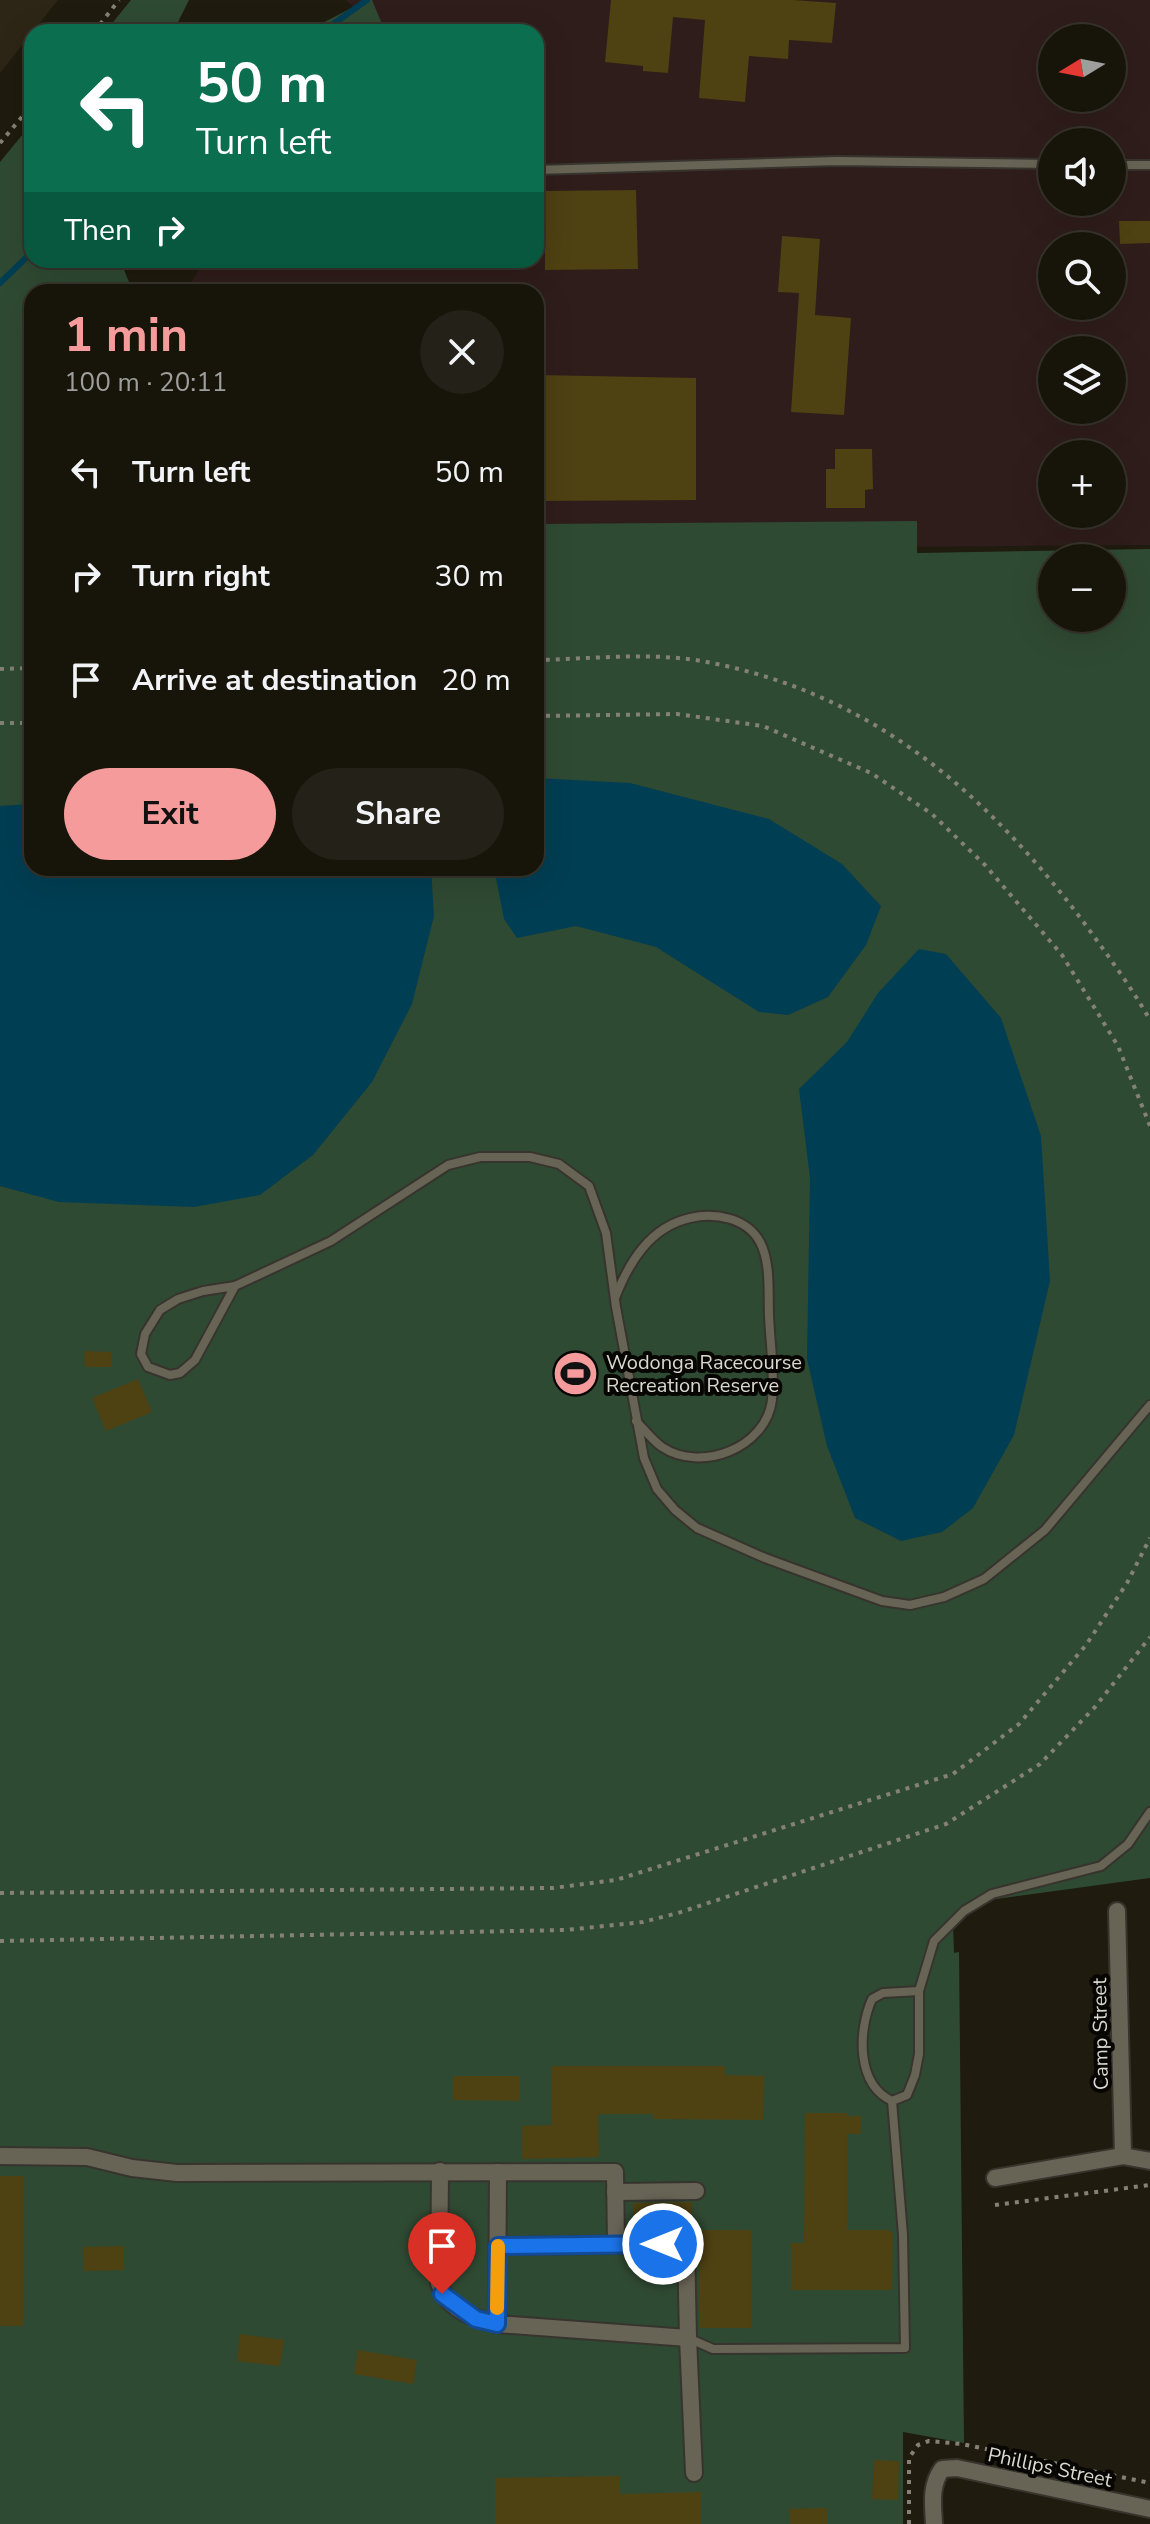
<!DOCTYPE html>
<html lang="en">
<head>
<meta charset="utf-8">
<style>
	:root { --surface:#17140a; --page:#242118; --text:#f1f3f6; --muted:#9e9e9c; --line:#36332b; --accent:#f59b9c }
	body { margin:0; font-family:"Nunito Sans",sans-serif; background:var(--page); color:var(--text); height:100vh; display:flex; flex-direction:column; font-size:30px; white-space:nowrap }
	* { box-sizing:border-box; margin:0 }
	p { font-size:26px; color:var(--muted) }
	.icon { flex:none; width:44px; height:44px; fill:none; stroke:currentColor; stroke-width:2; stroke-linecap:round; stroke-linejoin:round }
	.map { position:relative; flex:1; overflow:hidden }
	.panel { position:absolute; left:24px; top:284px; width:520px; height:592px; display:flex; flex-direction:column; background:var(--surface); border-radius:24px; box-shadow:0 8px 32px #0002,0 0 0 2px var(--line) }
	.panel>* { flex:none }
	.guide { position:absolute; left:24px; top:24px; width:520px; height:244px; border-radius:24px; box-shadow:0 8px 32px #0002,0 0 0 2px var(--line); background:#0b6e4f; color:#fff; overflow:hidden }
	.needle { width:52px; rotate:260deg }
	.controls { position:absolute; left:1038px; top:24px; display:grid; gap:16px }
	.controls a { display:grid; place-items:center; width:88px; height:88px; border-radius:50%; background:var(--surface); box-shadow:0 8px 32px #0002,0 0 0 2px var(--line); font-size:40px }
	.pin { position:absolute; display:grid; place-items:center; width:68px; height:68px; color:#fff; margin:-82px -34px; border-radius:50% 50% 50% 0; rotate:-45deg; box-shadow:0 0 8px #0007 }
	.pin .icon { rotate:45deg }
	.me { position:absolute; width:88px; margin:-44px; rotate:270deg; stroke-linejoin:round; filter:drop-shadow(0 0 6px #0008) }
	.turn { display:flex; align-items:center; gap:28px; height:168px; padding:0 40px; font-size:36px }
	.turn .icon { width:104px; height:104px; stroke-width:2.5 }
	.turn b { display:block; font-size:56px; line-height:68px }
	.then { display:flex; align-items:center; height:76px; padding:0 40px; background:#0003; gap:16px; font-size:30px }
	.round { display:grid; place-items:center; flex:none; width:84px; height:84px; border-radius:42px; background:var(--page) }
	.head { display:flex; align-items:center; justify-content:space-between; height:136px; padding:0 40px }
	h1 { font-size:48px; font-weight:700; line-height:60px; color:var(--accent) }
	.action { display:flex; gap:16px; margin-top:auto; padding:16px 40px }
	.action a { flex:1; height:92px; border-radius:48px; background:var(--accent); color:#111; font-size:32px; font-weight:700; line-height:92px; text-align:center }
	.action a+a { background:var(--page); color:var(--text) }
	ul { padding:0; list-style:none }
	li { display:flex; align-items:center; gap:24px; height:104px; padding:0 40px }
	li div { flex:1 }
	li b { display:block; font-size:30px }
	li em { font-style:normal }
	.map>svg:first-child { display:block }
	.commercial { fill:#2d2515 }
	.industrial { fill:#2f1d1b; fill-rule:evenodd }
	.green { fill:#2f4a33; fill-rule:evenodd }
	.water { fill:#003e53 }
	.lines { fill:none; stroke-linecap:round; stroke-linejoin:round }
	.stream { stroke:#003e53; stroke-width:6 }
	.building { fill:#4e4112 }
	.service-casing { stroke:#37342e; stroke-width:12 }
	.minor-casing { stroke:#37342e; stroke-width:20 }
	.path { stroke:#848176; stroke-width:4; stroke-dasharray:4 6; stroke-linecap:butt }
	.service { stroke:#686455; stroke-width:8 }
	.minor { stroke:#686455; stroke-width:16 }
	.route-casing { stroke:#114b97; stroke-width:20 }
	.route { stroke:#1a73e8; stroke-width:14 }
	.slow { stroke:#f59e0b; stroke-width:14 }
	.labels { text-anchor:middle; stroke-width:8; stroke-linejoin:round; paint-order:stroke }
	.poi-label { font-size:20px; fill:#dad8cf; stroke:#070603; text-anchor:start }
	.street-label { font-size:20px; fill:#dad8cf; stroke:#070603 }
</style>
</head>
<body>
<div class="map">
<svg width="1150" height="2524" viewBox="0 0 1150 2524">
	<rect width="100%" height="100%" fill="#1f1b0e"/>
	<!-- commercial -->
	<polygon class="commercial" points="0,0 58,0 0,73"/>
	<!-- industrial -->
	<path class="industrial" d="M345 0H1150V545L536 550V292H186L204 260H536V32H362L371 20ZM1052 38H1112V98H1052ZM1052 142H1112V202H1052ZM1052 246H1112V306H1052ZM1052 350H1112V410H1052ZM1052 454H1112V514H1052Z"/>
	<!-- green -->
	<g class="green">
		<polygon points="131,0 189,0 173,32 105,32"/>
		<polygon points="367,0 372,0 382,24 370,32 305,32"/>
		<path d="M32 123V260H120L133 292H32V868H536V524L917 521V553L1150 549V1878L982 1901 953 1925 954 1953 959 1952 964 2443 903 2432V2524H0V162ZM1052 558H1112V618H1052Z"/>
	</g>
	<!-- water -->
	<g class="water">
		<polygon points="536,778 630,783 769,819 842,864 881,906 866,945 828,997 788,1015 759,1012 656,947 576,926 517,938 504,919 494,868 536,868"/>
		<polygon points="32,804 32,868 431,868 434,916 412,1004 372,1082 313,1155 260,1195 194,1207 59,1202 0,1186 0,806"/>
		<polygon points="919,949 946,954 1001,1018 1041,1136 1050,1281 1014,1435 973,1508 942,1532 901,1541 855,1518 827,1446 807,1359 810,1178 799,1089 847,1042 878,993"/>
	</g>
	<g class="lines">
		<!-- stream -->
		<g class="stream">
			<polyline points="322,32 367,0"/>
			<polyline points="0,283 32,252"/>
		</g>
	</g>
	<!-- building -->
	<g class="building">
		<polygon points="611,0 793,0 836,3 832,43 789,40 788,59 749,56 745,102 699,98 705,20 673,17 668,73 643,71 643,66 605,62"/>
		<polygon points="636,190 638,269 545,270 545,191"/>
		<polygon points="1119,221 1150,221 1150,243 1120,244"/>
		<polygon points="782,236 820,239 815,315 851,318 844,415 791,412 799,293 778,292"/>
		<polygon points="536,375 696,378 696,500 536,501"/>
		<polygon points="835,449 872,449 873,489 865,490 865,508 826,508 826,469 835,469"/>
		<polygon points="84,1351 111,1352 111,1367 85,1367"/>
		<polygon points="138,1379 152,1412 106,1431 92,1398"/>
		<polygon points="552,2066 725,2066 725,2075 764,2076 763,2120 653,2119 653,2114 598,2114 599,2157 522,2159 522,2126 552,2125"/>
		<polygon points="453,2076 520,2076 520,2101 453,2100"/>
		<polygon points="805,2113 847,2113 847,2116 861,2116 861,2134 847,2134 847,2230 888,2230 893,2233 892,2290 791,2290 791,2243 804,2243"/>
		<rect x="0" y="2176" width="23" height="150"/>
		<polygon points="692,2202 692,2230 633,2231 633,2203"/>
		<rect x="699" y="2230" width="52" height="98"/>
		<polygon points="124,2246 124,2270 84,2271 83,2247"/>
		<polygon points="240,2334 284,2340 280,2366 237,2361"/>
		<polygon points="358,2350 417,2360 413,2384 354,2374"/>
		<polygon points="874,2460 899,2461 898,2500 872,2499"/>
		<polygon points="620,2476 620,2494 701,2492 701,2524 495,2524 495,2478"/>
		<polygon points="827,2508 827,2524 790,2524 789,2509"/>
	</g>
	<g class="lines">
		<defs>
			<g id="service">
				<polyline points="1112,165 1150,165"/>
				<polyline points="536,170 837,161 1052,164"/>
				<polyline points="235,1286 195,1360 180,1373 170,1375 148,1367 141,1354 145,1334 160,1310 178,1299 203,1291 235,1286 331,1241 448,1165 480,1157 530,1157 559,1164 589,1186 606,1233 616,1307 644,1458 657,1489 675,1510 697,1528 765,1558 882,1601 910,1605 944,1597 984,1579 1045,1530 1150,1405"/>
				<path d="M615 1298C629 1262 650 1227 690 1218 715 1212 747 1218 760 1242 771 1263 768 1292 769 1315 770 1342 775 1373 772 1400 766 1448 701 1473 662 1447 652 1440 644 1429 636 1421"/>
				<path d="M892 2101C856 2084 858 2031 872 1999L883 1993 919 1991"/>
				<polyline points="688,2338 713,2349 905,2348 903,2235 892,2101 907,2095 915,2075 919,2054 919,1991 934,1941 964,1911 992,1894 1101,1866 1128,1844 1150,1812"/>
			</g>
			<g id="minor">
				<polyline points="1117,1911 1123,2156"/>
				<polyline points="0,2156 87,2157 132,2168 177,2173 615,2172 616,2244"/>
				<path d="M440 2171 439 2283C446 2308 473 2319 497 2324L688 2338 694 2473"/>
				<polyline points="995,2178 1123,2156 1150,2161"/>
				<polyline points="615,2192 696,2191"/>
				<polyline points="498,2246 686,2244 688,2338"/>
				<polyline points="497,2324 498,2172"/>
				<path d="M934 2524C933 2504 930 2486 942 2469L957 2468 1150 2509"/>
			</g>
		</defs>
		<!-- service casing -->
		<use href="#service" class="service-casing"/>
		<!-- minor casing -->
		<use href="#minor" class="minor-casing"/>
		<!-- path -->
		<g class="path">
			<polyline points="94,32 119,0"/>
			<polyline points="0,143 32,105"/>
			<path d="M536 660C593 659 656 651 712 663 873 695 986 793 1082 920 1106 953 1130 985 1150 1020"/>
			<polyline points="0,669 32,668"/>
			<polyline points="536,716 677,714 763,726 871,773 932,814 985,865 1062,955 1118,1046 1150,1126"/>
			<polyline points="0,723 32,723"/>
			<polyline points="0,1893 553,1888 616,1880 953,1774 1019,1724 1086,1645 1127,1583 1150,1538"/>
			<polyline points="0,1941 566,1930 643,1922 678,1913 946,1824 1040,1764 1095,1707 1150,1637"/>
			<polyline points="995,2205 1150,2185"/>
			<polyline points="909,2524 909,2458 918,2445 929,2441 962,2444 1150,2483"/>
		</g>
		<!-- service -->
		<use href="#service" class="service"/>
		<!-- minor -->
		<use href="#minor" class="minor"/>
	</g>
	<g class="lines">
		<defs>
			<polyline id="route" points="442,2294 476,2319 497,2324 498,2246 663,2244"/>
		</defs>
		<!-- route casing -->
		<use href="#route" class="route-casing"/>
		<!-- route -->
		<use href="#route" class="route"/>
		<!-- slow -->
		<polyline class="slow" points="497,2308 498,2246"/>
	</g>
	<!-- icons -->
	<defs>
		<symbol id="stadium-disc" viewBox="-11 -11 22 22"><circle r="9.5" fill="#f59b9c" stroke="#070603"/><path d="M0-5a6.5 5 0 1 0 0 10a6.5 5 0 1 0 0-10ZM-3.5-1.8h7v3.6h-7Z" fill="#111"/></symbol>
	</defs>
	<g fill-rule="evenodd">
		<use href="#stadium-disc" x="550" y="1348" width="51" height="51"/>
	</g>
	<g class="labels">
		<!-- poi labels -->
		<g class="poi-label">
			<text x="606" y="1369">Wodonga Racecourse<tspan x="606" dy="23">Recreation Reserve</tspan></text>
		</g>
		<!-- street labels -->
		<g class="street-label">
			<text transform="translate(1100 2034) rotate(-91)" y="7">Camp Street</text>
			<text transform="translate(1050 2467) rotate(12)" y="7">Phillips Street</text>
		</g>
	</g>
</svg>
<div class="controls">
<a><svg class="needle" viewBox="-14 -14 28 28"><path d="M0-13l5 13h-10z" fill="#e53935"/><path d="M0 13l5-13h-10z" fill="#9e9e9c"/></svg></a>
<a><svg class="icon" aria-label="sound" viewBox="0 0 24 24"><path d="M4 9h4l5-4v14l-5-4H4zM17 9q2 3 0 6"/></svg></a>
<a><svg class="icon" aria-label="search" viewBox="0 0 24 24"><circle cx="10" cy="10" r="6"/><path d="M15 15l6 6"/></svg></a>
<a><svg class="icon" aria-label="layers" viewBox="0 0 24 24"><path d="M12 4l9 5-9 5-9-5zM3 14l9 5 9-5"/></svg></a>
<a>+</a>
<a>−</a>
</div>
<div class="pin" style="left:442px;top:2294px;background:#d93025"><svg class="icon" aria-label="arrive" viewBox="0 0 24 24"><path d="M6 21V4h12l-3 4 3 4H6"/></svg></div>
<svg class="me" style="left:663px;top:2244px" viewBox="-20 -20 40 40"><circle r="17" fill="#1a73e8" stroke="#fff" stroke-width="3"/><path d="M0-11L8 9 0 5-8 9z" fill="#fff"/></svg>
<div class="guide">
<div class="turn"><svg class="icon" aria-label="left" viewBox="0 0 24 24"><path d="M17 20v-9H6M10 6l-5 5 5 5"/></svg><div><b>50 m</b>Turn left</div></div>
<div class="then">Then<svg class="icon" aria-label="right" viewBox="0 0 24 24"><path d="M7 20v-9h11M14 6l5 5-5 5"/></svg></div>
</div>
<section class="panel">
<div class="head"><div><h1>1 min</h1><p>100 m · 20:11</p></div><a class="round"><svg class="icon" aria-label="close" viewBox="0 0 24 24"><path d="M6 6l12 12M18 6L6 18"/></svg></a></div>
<ul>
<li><svg class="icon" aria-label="left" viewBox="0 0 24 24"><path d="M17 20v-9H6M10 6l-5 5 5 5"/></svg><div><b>Turn left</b></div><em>50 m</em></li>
<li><svg class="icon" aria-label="right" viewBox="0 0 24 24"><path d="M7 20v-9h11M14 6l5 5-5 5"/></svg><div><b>Turn right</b></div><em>30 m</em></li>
<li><svg class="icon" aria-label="arrive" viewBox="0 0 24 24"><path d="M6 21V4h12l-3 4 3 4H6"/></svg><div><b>Arrive at destination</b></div><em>20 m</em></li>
</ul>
<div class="action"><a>Exit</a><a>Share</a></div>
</section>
</div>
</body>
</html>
